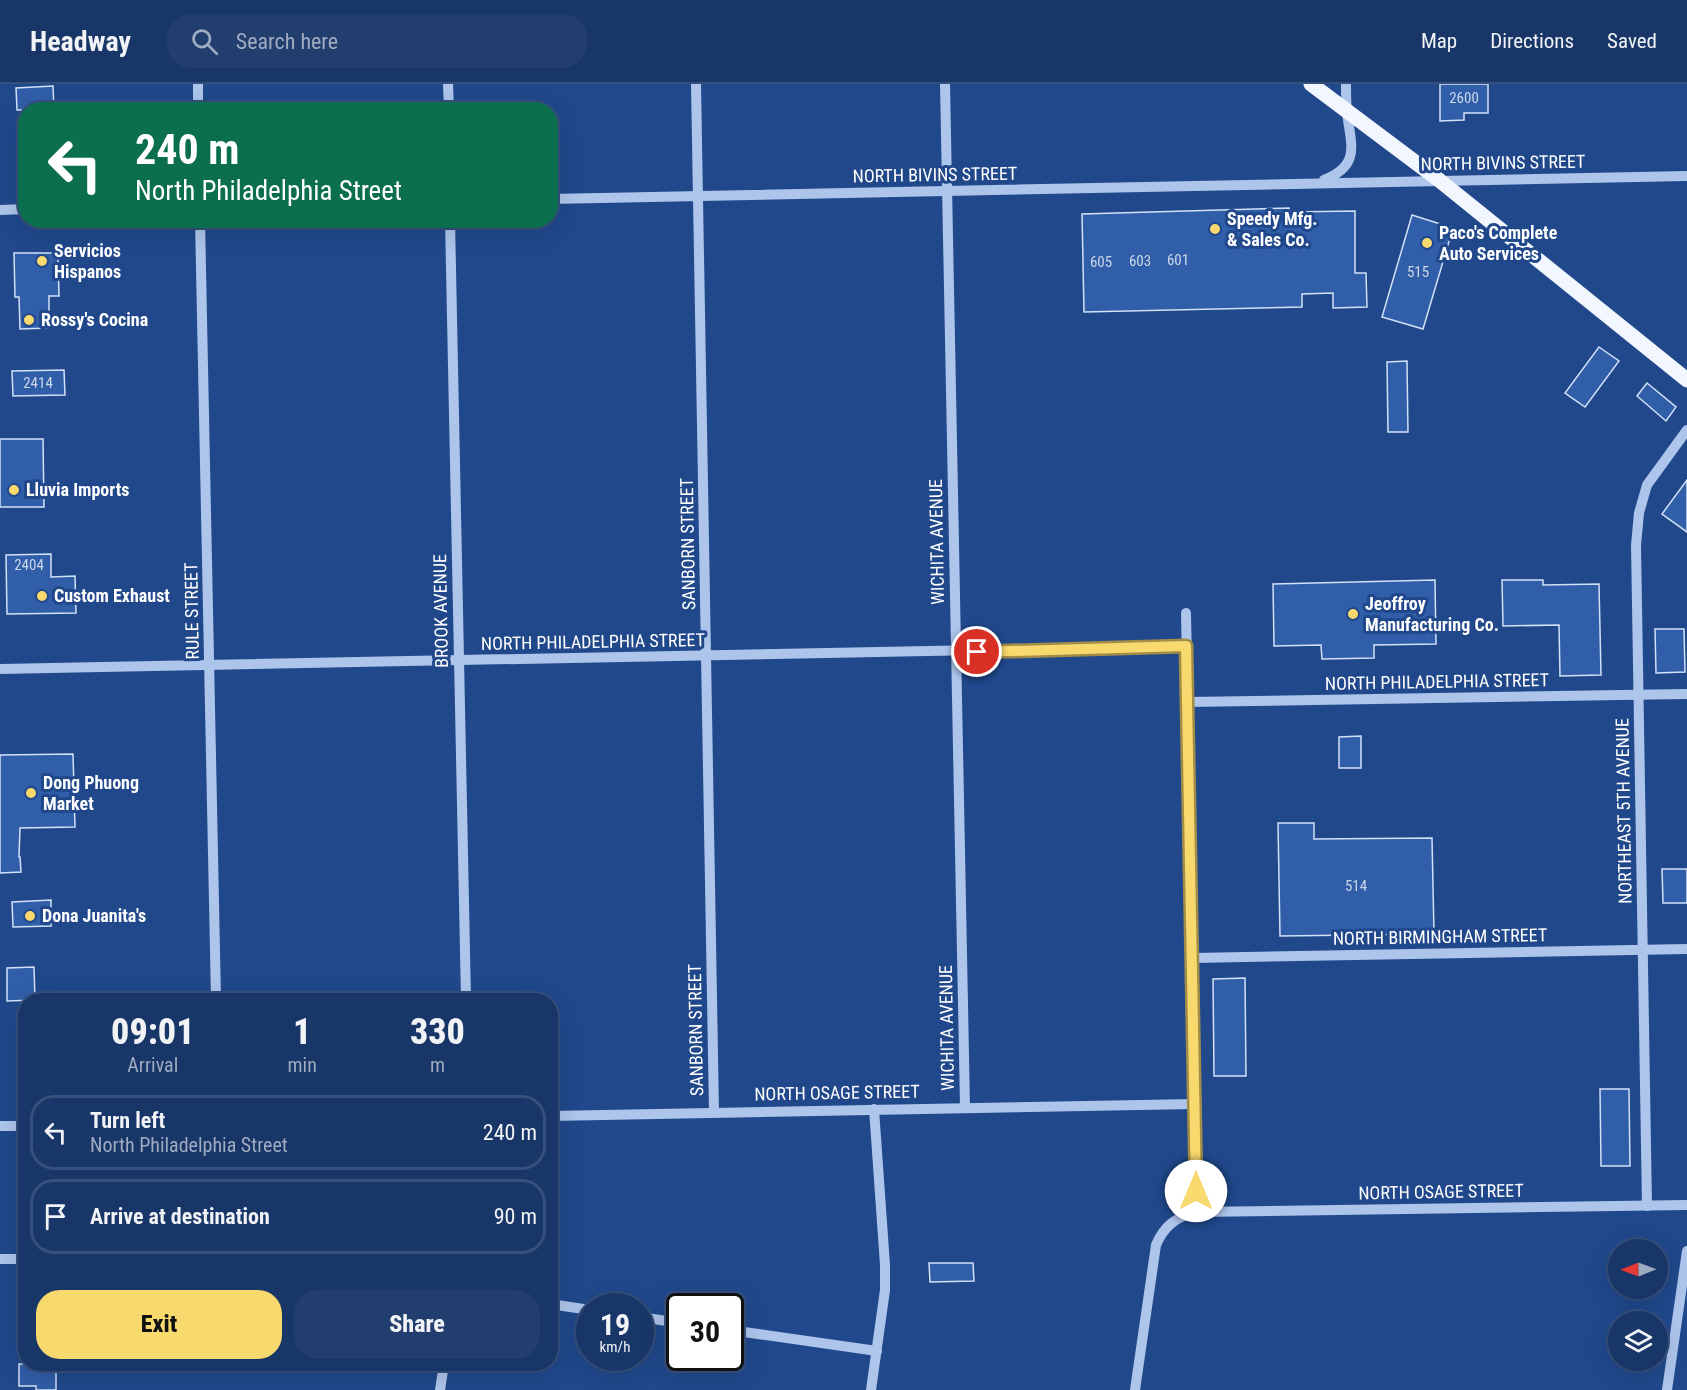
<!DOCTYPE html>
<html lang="en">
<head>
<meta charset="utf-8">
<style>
	:root { --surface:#183668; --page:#213e6e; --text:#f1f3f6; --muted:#9fabc0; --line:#36507c; --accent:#f8d96e }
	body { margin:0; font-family:"Roboto Condensed",sans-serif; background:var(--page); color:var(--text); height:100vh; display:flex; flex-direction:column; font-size:22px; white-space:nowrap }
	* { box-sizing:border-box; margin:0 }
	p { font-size:20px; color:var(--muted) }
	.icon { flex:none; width:33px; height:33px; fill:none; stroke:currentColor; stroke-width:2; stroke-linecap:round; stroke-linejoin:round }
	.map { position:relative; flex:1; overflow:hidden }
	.side { position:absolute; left:18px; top:909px; width:540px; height:378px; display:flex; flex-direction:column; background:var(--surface); border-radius:24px; box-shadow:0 6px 24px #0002,0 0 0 2px var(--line) }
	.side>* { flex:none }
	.hud { position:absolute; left:18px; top:18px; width:540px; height:126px; border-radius:24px; box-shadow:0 6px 24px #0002,0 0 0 2px var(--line); background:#0b6e4f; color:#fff; overflow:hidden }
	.needle { width:39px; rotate:269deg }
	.buttons { position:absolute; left:1608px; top:1155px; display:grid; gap:12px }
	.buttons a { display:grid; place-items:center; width:60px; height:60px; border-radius:50%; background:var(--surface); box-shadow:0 6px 24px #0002,0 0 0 2px var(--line); font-size:30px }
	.speed { position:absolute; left:576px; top:1209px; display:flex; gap:12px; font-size:30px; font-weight:700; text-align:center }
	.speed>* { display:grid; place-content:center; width:78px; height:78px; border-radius:50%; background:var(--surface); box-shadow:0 6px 24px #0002,0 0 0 2px var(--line); line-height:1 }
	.speed small { font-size:15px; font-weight:400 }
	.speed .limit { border:3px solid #111; border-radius:9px; background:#fff; color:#111 }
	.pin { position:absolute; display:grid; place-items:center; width:51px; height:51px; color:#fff; margin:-26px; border:3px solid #fff; border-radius:50%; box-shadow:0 2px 6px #0007 }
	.me { position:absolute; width:66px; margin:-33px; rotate:0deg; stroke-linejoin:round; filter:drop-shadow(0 0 4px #0008) }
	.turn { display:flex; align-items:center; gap:21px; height:126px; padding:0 18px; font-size:27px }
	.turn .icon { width:78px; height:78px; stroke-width:2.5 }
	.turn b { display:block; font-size:42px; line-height:51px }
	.eta { display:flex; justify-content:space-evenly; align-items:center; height:102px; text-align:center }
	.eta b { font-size:36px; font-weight:800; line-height:42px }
	.primary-button { display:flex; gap:12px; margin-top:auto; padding:12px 18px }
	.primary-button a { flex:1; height:69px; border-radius:24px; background:var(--accent); color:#111; font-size:24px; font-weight:800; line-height:69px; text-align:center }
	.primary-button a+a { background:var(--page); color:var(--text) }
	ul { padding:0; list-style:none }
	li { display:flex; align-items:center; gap:18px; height:75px; margin:0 12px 9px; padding:0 6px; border:3px solid var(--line); border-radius:24px }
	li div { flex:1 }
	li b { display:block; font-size:22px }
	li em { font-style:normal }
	header { display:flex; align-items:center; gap:36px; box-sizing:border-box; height:84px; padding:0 30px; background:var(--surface); border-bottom:2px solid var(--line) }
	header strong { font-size:28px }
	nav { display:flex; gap:33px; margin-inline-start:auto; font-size:21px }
	.search { width:420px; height:54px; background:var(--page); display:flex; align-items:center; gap:15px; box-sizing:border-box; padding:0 21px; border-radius:24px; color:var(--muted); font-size:22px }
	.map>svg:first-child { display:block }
	.building { fill:#305ea8; stroke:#d2e1f8; stroke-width:1.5 }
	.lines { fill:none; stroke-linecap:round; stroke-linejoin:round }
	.minor { stroke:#adc5eb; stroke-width:10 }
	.major { stroke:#f2f6fe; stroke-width:15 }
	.route-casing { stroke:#a18d48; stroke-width:15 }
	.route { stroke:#f8d96e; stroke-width:10 }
	.poi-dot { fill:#f8d96e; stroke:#20488b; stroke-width:2 }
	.labels { text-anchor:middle; stroke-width:6; stroke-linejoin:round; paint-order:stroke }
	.number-label { font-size:15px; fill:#cbd7e9 }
	.street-label { font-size:18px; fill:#fff; stroke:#20488b }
	.poi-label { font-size:18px; font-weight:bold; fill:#fff; stroke:#20488b; text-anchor:start }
</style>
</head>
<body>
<header>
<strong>Headway</strong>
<div class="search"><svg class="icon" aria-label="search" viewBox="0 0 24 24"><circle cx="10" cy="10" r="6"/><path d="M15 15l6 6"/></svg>Search here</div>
<nav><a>Map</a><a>Directions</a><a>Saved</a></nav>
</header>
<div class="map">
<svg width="1687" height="1306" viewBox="0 0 1687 1306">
	<rect width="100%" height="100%" fill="#20488b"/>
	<!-- building -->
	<g class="building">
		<polygon points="1440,0 1488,0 1488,29 1464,29 1464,36 1440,37"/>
		<polygon points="53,2 54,26 17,26 16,4"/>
		<polygon points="1289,124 1289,128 1355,127 1355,189 1366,189 1367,223 1333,224 1333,209 1302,210 1302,223 1084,228 1082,130"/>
		<polygon points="1412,131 1453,144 1423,245 1382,233"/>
		<polygon points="14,169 58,169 59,212 49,212 49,244 20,245 19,213 15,213"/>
		<polygon points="1599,263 1619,277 1585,323 1565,309"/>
		<polygon points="1407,277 1408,348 1388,348 1387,278"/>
		<polygon points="64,286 65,311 13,312 12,287"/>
		<polygon points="1647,299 1676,323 1666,337 1637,312"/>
		<polygon points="0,355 43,355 44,423 0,423"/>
		<polygon points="1687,396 1687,448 1662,430"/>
		<polygon points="51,470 51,493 75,492 76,529 7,530 6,471"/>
		<polygon points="1435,496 1436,560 1374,561 1374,574 1322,575 1321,561 1274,562 1273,500"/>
		<polygon points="1502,496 1543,496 1543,501 1599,500 1601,591 1560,592 1559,541 1503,542"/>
		<polygon points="1655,545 1684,545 1685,588 1656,589"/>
		<polygon points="1361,652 1361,684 1339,684 1339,653"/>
		<polygon points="73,670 75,743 20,744 19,773 20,773 21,788 0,789 0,671"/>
		<polygon points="1278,739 1314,739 1314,755 1432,754 1434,850 1280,852"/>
		<polygon points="1662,785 1687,785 1687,819 1663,819"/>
		<polygon points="51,816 51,842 13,843 12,818"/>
		<polygon points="34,883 35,916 7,917 7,884"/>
		<polygon points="1245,894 1246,992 1214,992 1213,895"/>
		<polygon points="1600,1005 1629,1005 1630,1082 1601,1082"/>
		<polygon points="929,1179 973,1179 974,1197 930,1198"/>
		<polygon points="19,1280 56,1280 56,1306 36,1306 36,1302 19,1302"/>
	</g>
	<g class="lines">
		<!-- minor -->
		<g class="minor">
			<polyline points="198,0 198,26"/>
			<polyline points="448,0 449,26"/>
			<polyline points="696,0 714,1028"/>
			<polyline points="945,0 965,1023"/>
			<path d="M1324 96C1361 81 1351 61 1347 29 1346 19 1346 10 1346 0"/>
			<polyline points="550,115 1687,92"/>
			<polyline points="0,126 26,125"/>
			<polyline points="200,136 216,916"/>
			<polyline points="450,136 466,916"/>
			<polyline points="1186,529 1193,874 1196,1128"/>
			<polyline points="0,585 1186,562"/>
			<polyline points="1187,618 1687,610"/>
			<polyline points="1193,874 1687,865"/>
			<polyline points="550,1032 1195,1020"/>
			<polyline points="0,1042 26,1042"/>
			<polyline points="1647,1122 1636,461 1639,429 1647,401 1687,346"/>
			<polyline points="0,1175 26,1175"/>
			<polyline points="550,1220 590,1226"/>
			<polyline points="640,1233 680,1239"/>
			<polyline points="730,1246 877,1267"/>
			<polyline points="440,1306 444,1280"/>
			<polyline points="871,1306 885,1206 885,1181 874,1025"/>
			<path d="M1135 1306 1156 1161C1164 1142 1176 1133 1196 1128L1687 1121"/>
			<polyline points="1667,1306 1687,1167"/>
		</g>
		<!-- major -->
		<polyline class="major" points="1311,0 1439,96 1687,296"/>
	</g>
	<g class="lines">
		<defs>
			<polyline id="route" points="977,568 1186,562 1196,1107"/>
		</defs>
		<!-- route casing -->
		<use href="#route" class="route-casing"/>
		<!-- route -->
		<use href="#route" class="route"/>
	</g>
	<!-- markers -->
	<g class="poi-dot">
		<circle cx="1215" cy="145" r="6"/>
		<circle cx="1427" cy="159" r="6"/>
		<circle cx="42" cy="177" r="6"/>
		<circle cx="29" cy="236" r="6"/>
		<circle cx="14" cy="406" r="6"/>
		<circle cx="42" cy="512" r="6"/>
		<circle cx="1353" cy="530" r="6"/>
		<circle cx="31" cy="709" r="6"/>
		<circle cx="30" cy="832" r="6"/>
	</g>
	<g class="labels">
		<!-- number labels -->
		<g class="number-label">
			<text x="1464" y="19">2600</text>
			<text x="1178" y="181">601</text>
			<text x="1140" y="182">603</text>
			<text x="1101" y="183">605</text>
			<text x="1418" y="193">515</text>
			<text x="38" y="304">2414</text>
			<text x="29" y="486">2404</text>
			<text x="1356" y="807">514</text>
		</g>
		<!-- street labels -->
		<g class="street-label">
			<text transform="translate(1503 79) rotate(-1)" y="6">NORTH BIVINS STREET</text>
			<text transform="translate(935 91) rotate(-1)" y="6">NORTH BIVINS STREET</text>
			<text transform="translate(937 458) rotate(-91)" y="6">WICHITA AVENUE</text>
			<text transform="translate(688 460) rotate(-91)" y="6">SANBORN STREET</text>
			<text transform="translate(192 527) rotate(-91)" y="6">RULE STREET</text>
			<text transform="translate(441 527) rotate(-91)" y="6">BROOK AVENUE</text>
			<text transform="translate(593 558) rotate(-1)" y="6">NORTH PHILADELPHIA STREET</text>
			<text transform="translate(1437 598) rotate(-1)" y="6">NORTH PHILADELPHIA STREET</text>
			<text transform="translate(1624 727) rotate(-91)" y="6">NORTHEAST 5TH AVENUE</text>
			<text transform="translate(1440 853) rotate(-1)" y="6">NORTH BIRMINGHAM STREET</text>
			<text transform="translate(947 944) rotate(-91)" y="6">WICHITA AVENUE</text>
			<text transform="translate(696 946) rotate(-91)" y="6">SANBORN STREET</text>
			<text transform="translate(837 1009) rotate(-1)" y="6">NORTH OSAGE STREET</text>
			<text transform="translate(1441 1108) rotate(-1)" y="6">NORTH OSAGE STREET</text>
		</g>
		<!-- poi labels -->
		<g class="poi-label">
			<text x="1227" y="141">Speedy Mfg.<tspan x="1227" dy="21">&amp; Sales Co.</tspan></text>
			<text x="1439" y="155">Paco's Complete<tspan x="1439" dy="21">Auto Services</tspan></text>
			<text x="54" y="173">Servicios<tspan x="54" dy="21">Hispanos</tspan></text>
			<text x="41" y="242">Rossy's Cocina</text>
			<text x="26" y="412">Lluvia Imports</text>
			<text x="54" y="518">Custom Exhaust</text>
			<text x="1365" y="526">Jeoffroy<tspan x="1365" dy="21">Manufacturing Co.</tspan></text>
			<text x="43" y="705">Dong Phuong<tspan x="43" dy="21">Market</tspan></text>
			<text x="42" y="838">Dona Juanita's</text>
		</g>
	</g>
</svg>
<div class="buttons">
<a><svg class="needle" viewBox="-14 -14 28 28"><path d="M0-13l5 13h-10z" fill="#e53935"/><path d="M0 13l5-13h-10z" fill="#9fabc0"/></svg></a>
<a><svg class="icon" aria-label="layers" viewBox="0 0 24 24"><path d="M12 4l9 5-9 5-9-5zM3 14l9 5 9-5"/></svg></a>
</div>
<div class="speed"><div>19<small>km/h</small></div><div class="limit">30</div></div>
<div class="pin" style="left:977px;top:568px;background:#d93025"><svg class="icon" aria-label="arrive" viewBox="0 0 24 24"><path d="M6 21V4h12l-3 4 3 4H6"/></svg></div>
<svg class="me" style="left:1196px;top:1107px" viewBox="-20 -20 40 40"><circle r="19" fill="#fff"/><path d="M0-13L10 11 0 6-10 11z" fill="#f8d96e"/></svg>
<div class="hud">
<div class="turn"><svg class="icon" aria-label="left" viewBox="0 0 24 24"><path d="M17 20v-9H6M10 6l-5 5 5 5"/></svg><div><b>240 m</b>North Philadelphia Street</div></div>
</div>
<section class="side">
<div class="eta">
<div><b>09:01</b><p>Arrival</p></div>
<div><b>1</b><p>min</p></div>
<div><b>330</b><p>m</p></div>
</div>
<ul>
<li><svg class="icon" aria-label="left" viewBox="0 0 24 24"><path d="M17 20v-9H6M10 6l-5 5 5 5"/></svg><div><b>Turn left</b><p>North Philadelphia Street</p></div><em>240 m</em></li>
<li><svg class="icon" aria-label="arrive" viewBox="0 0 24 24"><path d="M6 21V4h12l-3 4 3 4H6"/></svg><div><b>Arrive at destination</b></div><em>90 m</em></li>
</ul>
<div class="primary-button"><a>Exit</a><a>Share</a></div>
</section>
</div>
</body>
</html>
